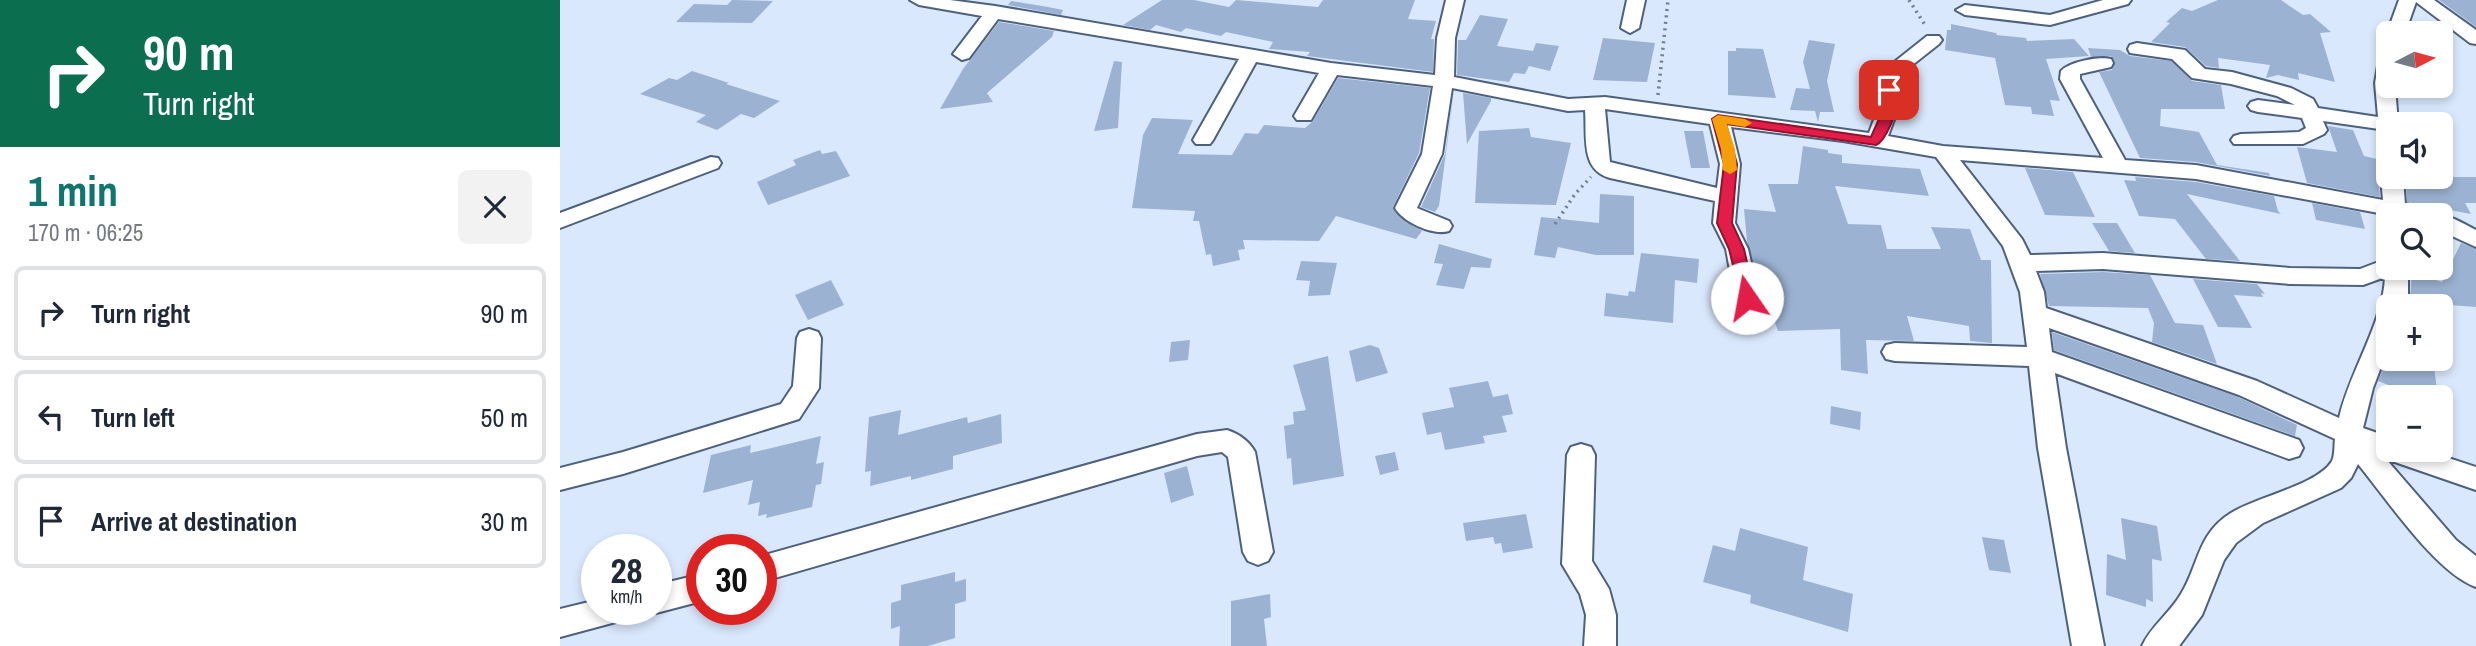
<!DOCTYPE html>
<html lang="en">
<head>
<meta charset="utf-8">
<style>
	:root { --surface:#fff; --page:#f2f2f3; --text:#1f2937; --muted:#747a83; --line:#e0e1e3; --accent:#0f766e }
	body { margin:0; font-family:"Archivo Narrow",sans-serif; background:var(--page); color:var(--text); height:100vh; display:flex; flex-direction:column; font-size:26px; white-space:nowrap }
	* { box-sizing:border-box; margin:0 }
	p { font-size:23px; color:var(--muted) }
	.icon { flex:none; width:38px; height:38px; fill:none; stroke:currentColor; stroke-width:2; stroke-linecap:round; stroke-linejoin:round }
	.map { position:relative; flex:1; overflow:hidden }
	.side { display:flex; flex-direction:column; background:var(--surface); width:560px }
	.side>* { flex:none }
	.guide { background:#0b6e4f; color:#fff; overflow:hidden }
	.needle { width:46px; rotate:84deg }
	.tools { position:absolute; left:1816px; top:21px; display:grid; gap:14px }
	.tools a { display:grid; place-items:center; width:77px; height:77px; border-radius:10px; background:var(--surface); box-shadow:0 4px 10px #0003; font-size:35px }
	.speed { position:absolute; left:21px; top:534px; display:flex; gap:14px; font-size:35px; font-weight:700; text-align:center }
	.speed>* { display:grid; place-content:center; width:91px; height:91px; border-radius:50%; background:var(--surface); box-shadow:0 4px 10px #0003; line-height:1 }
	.speed small { font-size:18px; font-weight:400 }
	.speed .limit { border:10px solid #d22; background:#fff; color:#111 }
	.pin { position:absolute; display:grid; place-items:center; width:60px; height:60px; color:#fff; margin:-30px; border-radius:14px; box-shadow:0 4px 10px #0006 }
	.me { position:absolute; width:77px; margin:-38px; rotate:348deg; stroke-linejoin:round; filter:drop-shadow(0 0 5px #0008) }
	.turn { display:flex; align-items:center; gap:24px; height:147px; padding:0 28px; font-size:32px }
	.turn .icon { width:91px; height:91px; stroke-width:2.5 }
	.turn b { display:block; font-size:49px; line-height:60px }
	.round { display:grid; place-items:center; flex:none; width:74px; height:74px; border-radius:10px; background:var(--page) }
	.summary { display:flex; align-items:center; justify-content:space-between; height:119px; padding:0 28px }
	h1 { font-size:42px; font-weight:800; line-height:52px; color:var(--accent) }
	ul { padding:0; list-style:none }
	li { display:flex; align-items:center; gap:21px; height:94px; margin:0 14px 10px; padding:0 14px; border:4px solid var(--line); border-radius:10px }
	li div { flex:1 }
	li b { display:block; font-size:26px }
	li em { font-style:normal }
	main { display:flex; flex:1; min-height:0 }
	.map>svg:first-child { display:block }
	.building { fill:#9cb2d2 }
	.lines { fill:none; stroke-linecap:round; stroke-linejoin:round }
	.minor-casing { stroke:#4d617e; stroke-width:4 }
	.path { stroke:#727d8d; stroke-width:3.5; stroke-dasharray:2 4.5; stroke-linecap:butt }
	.minor { fill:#fff; fill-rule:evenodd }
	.route { fill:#e11d48; stroke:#92132f; stroke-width:2 }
	.slow { fill:#f59e0b }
</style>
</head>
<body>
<main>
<section class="side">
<div class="guide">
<div class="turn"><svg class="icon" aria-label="right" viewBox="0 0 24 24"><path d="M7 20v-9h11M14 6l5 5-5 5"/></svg><div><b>90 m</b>Turn right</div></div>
</div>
<div class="summary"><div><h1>1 min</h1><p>170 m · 06:25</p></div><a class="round"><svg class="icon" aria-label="close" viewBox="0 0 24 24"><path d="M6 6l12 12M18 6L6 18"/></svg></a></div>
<ul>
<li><svg class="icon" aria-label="right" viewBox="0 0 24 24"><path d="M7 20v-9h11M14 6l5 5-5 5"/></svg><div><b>Turn right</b></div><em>90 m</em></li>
<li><svg class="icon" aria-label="left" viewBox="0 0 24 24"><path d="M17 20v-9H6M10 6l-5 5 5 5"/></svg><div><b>Turn left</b></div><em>50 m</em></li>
<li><svg class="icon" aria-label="arrive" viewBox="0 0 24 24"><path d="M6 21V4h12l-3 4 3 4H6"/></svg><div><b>Arrive at destination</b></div><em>30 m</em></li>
</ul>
</section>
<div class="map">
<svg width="1916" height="646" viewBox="0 0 1916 646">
	<rect width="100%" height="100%" fill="#dae8fd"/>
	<!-- building -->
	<g class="building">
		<polygon points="172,0 213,1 192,23 116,22 134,4 167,5"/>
		<polygon points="602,0 634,0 669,7 676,0 758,7 763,0 855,0 848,19 876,21 871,39 874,39 873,72 747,56 750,52 709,49 713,42 666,32 661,36 626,28 621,32 596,25 590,30 563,25"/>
		<polygon points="1658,0 1721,0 1743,15 1750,14 1771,32 1760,33 1775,82 1738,73 1739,80 1718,75 1706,78 1710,65 1658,58 1659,68 1646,66 1625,47 1591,42 1610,23 1606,22 1622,8 1632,11"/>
		<polygon points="1879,0 1916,0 1916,27"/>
		<polygon points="451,1 488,7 503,10 501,15 448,5"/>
		<polygon points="920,15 948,19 937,46 973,51 976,43 999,46 990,71 969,66 965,74 954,73 949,82 897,75 898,40 906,40"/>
		<polygon points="439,22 494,31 492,37 427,93 433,102 380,109 403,69"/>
		<polygon points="1391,24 1436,33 1437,35 1466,38 1467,41 1514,39 1529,56 1486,59 1500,101 1490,100 1494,116 1472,114 1471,107 1445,105 1435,58 1385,50 1387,30 1391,30"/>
		<polygon points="1043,38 1095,43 1087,82 1033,80"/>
		<polygon points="1249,40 1275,44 1267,81 1274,112 1260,112 1258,122 1255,111 1230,110 1236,88 1250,89 1243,62"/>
		<polygon points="1176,48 1203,49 1216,98 1168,95 1168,51 1176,51"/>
		<polygon points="1528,48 1560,50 1570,56 1611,61 1632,81 1661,85 1665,109 1601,109 1600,126 1639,132 1657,165 1709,173 1710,176 1636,162 1580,158 1539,72 1552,70 1555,62 1551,56 1531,57"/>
		<polygon points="554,61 562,62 558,128 534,131"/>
		<polygon points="132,71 169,83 166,84 220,101 194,118 181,114 157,130 136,122 146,115 80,94 109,78 117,80"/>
		<polygon points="778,78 870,88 859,153 833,207 843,220 862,231 856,239 776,216 759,241 683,240 685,249 678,250 680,260 653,266 651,254 646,255 639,221 633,221 635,211 572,208 583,135 592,118 633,120 618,154 672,155 685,133 698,134 704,125 745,128 753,121"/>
		<polygon points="894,91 879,206 875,212 861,207 885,154"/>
		<polygon points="903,93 931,98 931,101 907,144"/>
		<polygon points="1768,126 1793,130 1804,156 1821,160 1823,172 1818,177 1820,197 1747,183 1737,147 1777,152"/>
		<polygon points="969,128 971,137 1011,143 996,205 915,203 919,131"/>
		<polygon points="1124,131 1143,131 1150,168 1131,168"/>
		<polygon points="1243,146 1268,150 1268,153 1282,155 1282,163 1360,169 1369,196 1275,186 1288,224 1321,225 1327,249 1381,249 1371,227 1410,229 1421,260 1431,260 1432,343 1410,341 1409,326 1347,316 1354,341 1306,340 1308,374 1281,370 1280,329 1218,331 1209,305 1205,305 1201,294 1187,241 1184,209 1216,212 1208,184 1238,184"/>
		<polygon points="260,150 262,154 276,151 290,176 208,205 197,182 236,165 233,160"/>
		<polygon points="1465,168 1513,172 1535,217 1485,215"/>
		<polygon points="1575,177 1636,182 1714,196 1718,211 1721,214 1627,194 1680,261 1646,259 1615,219 1579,216 1564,180 1576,181"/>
		<polygon points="1846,177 1916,177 1916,203 1905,203 1911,214 1847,202"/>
		<polygon points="1040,194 1074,196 1074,255 1036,255 998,247 995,258 974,255 981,217 1039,223"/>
		<polygon points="1752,203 1800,212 1805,229 1756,220"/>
		<polygon points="1532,223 1557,223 1575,253 1549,251"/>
		<polygon points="1901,243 1916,249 1916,307 1877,304 1872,306 1850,298 1852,272 1882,282"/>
		<polygon points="879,244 932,259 930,268 911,267 904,289 876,285 883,264 874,263"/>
		<polygon points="1081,253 1139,259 1137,283 1115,280 1113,323 1044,316 1046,293 1068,296 1069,291 1075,292"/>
		<polygon points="741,261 777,263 770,295 748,296 750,281 736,280"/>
		<polygon points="1543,272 1590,275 1615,323 1643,325 1657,364 1592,342 1594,323 1588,308 1489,306 1480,274"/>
		<polygon points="1633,279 1697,284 1705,294 1701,293 1703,297 1674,295 1692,328 1658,327"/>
		<polygon points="271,280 284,305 248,320 235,295"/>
		<polygon points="1492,332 1678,397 1737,425 1735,436 1494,350"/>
		<polygon points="630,340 628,360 609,362 611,342"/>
		<polygon points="810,345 819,348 828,373 796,382 789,351"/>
		<polygon points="768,356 784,476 733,485 731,458 727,459 724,426 734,424 733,412 746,410 733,365"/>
		<polygon points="1827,359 1873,359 1878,397 1859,397 1818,381"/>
		<polygon points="928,381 933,397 948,394 953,414 942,416 947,432 923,436 925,443 885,450 881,432 867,435 862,413 894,407 889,388"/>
		<polygon points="1271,406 1301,412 1300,430 1270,424"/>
		<polygon points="341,410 338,435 407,417 408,423 441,414 442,443 393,456 393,469 351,480 351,476 310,486 311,471 305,472 309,417"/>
		<polygon points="261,436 256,464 264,462 261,484 256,485 252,507 206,518 207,514 198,516 200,502 188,505 193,480 143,493 151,455 191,445 190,453"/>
		<polygon points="835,452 839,470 820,475 815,456"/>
		<polygon points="627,466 634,495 611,503 604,473"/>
		<polygon points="966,514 973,548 943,553 941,543 935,544 933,537 906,541 903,523"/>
		<polygon points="1561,518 1597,526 1602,561 1592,559 1593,602 1586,599 1586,607 1546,595 1547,554 1566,560"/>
		<polygon points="1180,528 1248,547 1243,580 1293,594 1288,632 1190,603 1191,595 1143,582 1153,545 1175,551"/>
		<polygon points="1422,537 1444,540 1451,573 1429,570"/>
		<polygon points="395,572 395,582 406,579 406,601 395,604 395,638 368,646 339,646 340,626 331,629 331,603 341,600 341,585"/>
		<polygon points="710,594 711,617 704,619 707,646 671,646 671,601"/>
	</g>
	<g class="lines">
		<defs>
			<g id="minor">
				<path d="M350 0H390L435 6 771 63 875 75 877 38 886 0H904L895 38 894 77 1008 99 1045 97 1309 133 1322 98 1318 83 1323 71 1367 36H1379L1382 40 1379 44 1341 74 1338 83 1342 98 1328 136 1383 146 1543 158 1500 79 1501 71C1509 62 1539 56 1551 59L1553 63 1551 67 1520 74V79L1565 160 1636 165 1823 200 1821 177 1829 171V177H1843L1845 204 1875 210 1878 215H1829V220L1824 214 1636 179 1400 160 1462 239 1470 255 1543 253 1730 268 1800 269 1829 258V268H1848V296L1844 306H1829V346L1813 388 1803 428 1829 437V450H1864L1916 467V490L1826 459 1896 540 1916 556V587C1876 573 1826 498 1798 464L1791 478 1781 488 1703 523 1676 543 1664 560 1642 615 1619 646H1582C1591 626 1610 613 1621 594 1639 565 1637 534 1671 513 1696 497 1758 485 1772 461 1775 455 1774 446 1775 439L1679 395 1489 328 1492 352 1739 440 1743 448 1739 456 1729 459 1495 373 1506 448 1544 646H1512L1478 448 1469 366 1335 361 1326 359 1322 352 1326 345 1335 343 1467 347 1460 292 1443 246 1376 157 1283 141 1171 127 1180 164 1175 223 1188 249 1199 298 1195 304 1187 306 1179 304 1175 298 1166 249 1153 223 1155 201 1050 178C1020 170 1027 136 1025 110L1008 111 892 88 882 154 857 208 889 221 892 226 889 231C873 236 843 222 835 208L862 154 873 86 777 75 751 120H737L734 116 759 73 696 62 653 140 650 144H636L633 140 679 59 438 19 409 58 402 60 393 54 422 16 359 5ZM1045 109 1150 124 1160 164 1157 188 1050 162ZM1543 269 1730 284 1803 285 1825 277C1823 324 1790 370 1779 418L1697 381 1486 308 1484 292 1476 271Z"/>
				<polygon points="1067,0 1085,0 1079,28 1070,33 1061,28"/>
				<polygon points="1543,0 1571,0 1568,4 1490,25 1405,15 1396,10 1405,5 1490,15"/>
				<polygon points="1839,0 1874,0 1916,30 1916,44 1910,43 1856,2 1845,33 1829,33 1829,36 1827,33"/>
				<polygon points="1577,43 1625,50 1645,69 1672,72 1731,88 1753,99 1758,108 1818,117 1815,83 1820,54 1829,48 1829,86 1835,86 1838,124 1829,124 1829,138 1822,136 1819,129 1763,121 1767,130 1764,134 1743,144 1674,144 1671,140 1674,136 1681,134 1739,132 1746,128 1742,118 1698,112 1691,110 1688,106 1691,102 1698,100 1735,105 1717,96 1671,84 1632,78 1612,59 1570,53 1568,49 1570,45"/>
				<polygon points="151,157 158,158 161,163 158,168 0,228 0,213"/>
				<path d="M1879 215C1892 216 1904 224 1916 230V247L1881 231V215Z"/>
				<polygon points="249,329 258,332 261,338 259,388 239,419 63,474 0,490 0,468 63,452 221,404 233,386 237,338 240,332"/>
				<path d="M667 430C679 434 689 441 695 452L713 552 708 561 698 565 688 561 683 552 668 457 662 452 637 456 201 582V556L637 434Z"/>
				<polygon points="1021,444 1031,447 1035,455 1032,561 1049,589 1056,615 1056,646 1024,646 1026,615 1020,594 1002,564 1007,455 1011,447"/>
				<polygon points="142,574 142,601 96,613 86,609 96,609 96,585"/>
				<polygon points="37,600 37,609 71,609 67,619 0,637 0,609"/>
			</g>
		</defs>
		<!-- minor casing -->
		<use href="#minor" class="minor-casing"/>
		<!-- path -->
		<g class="path">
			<polyline points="1349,0 1365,25"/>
			<polyline points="1098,95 1108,0"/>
			<polyline points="995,224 1015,194 1031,177"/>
		</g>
		<!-- minor -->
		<use href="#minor" class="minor"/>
	</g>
	<!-- route -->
	<path class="route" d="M1329 86 1333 87C1335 91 1338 95 1338 98 1338 110 1326 141 1316 145L1166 124 1177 164 1172 223 1184 249 1195 298 1193 302H1182L1169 249 1157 223 1164 164 1152 119 1158 115 1311 137C1317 122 1328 105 1323 90Z"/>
	<!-- slow -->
	<polygon class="slow" points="1158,115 1185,119 1192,123 1185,127 1167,124 1175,149 1177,170 1170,174 1163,170 1161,149 1152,119"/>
</svg>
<div class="tools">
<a><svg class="needle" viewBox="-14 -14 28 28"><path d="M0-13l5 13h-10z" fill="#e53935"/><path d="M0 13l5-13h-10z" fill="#747a83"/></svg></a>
<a><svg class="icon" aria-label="sound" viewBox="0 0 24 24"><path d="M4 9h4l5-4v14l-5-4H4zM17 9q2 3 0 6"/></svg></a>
<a><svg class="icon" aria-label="search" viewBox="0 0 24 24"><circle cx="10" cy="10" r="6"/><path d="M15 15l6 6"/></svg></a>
<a>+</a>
<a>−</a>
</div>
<div class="speed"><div>28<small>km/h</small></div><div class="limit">30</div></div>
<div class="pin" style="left:1329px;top:90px;background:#d93025"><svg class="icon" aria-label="arrive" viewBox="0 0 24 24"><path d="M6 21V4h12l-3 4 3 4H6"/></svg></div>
<svg class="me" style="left:1187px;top:298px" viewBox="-20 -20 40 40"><circle r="19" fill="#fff"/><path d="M0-13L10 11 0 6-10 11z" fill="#e11d48"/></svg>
</div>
</main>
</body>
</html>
